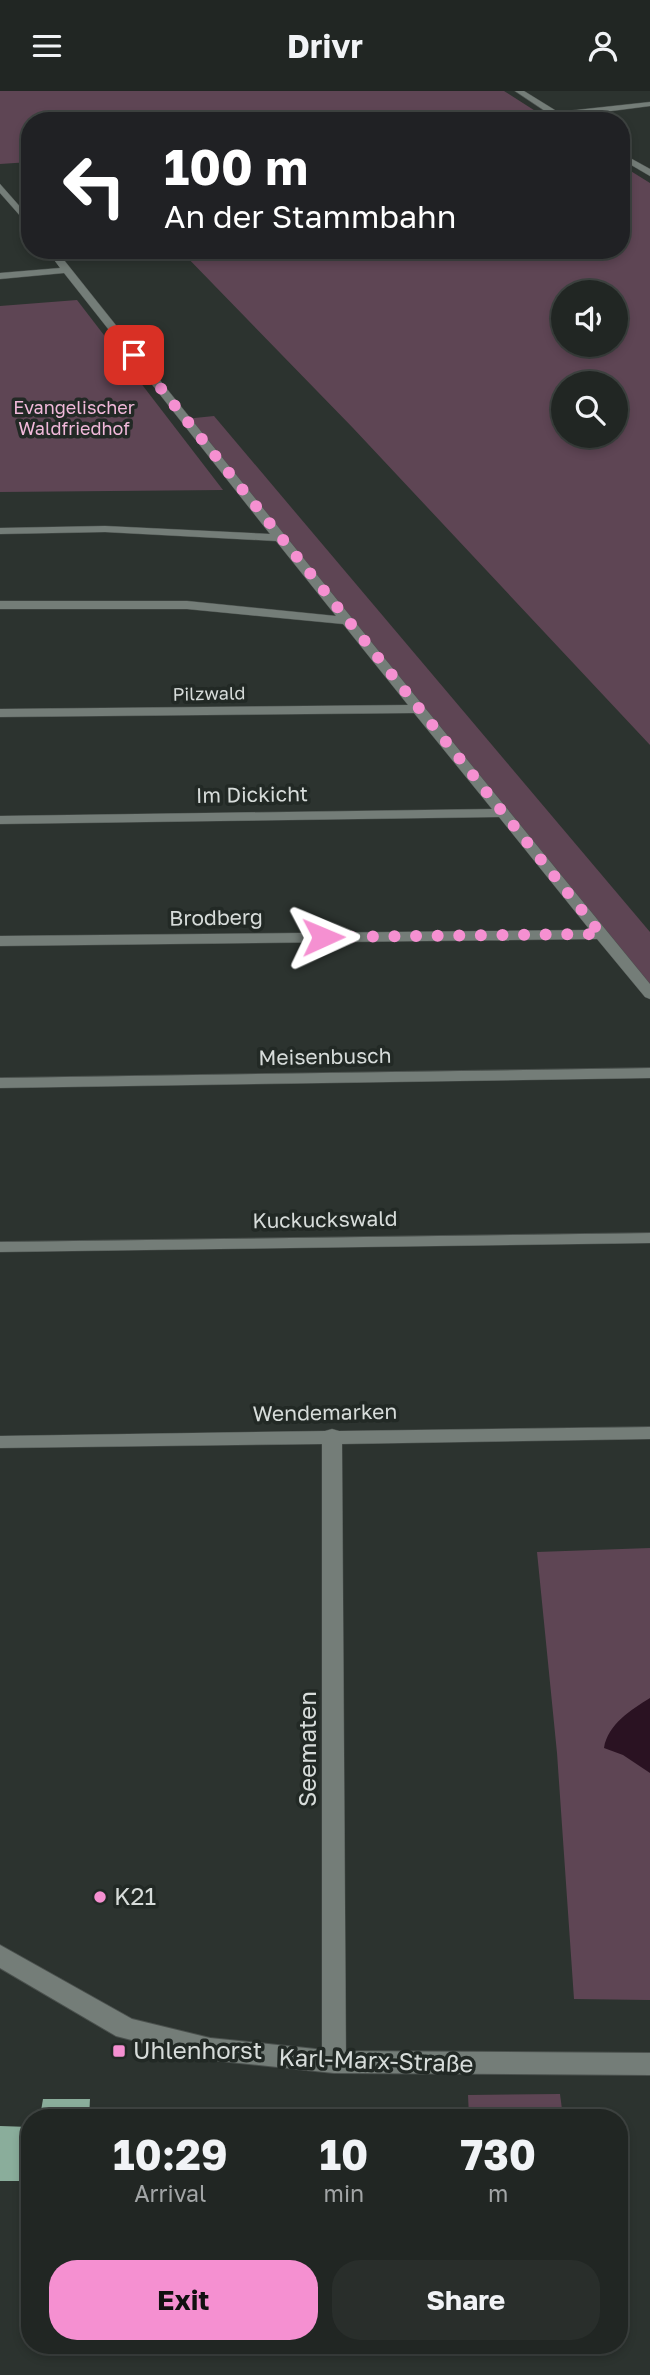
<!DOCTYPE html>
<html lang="en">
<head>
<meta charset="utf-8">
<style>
	:root { --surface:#212623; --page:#292e2b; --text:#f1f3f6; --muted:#a2a5a6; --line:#3e4341; --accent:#f590d1 }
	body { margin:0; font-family:"Golos Text",sans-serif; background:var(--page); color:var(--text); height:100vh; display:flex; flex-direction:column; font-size:26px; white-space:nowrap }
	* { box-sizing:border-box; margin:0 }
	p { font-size:23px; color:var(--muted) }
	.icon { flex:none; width:38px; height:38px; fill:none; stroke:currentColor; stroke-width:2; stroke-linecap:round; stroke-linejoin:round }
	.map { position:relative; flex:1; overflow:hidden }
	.sheet { position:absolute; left:21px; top:2018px; width:607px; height:245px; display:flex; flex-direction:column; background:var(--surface); border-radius:28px; box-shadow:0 4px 10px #0003,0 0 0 2px var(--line) }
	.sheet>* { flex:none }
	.banner { position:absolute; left:21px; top:21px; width:609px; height:147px; border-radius:28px; box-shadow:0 4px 10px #0003,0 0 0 2px var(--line); background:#202124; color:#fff; overflow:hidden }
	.fabs { position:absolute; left:551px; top:189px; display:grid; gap:14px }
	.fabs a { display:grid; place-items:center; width:77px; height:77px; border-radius:50%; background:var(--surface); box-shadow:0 4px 10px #0003,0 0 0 2px var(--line); font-size:35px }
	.pin { position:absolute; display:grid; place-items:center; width:60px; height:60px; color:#fff; margin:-30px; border-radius:14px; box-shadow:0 4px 10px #0006 }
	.me { position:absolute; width:77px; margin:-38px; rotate:89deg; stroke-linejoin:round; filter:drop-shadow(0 0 5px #0008) }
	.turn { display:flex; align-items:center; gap:24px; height:147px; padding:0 28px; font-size:32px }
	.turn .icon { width:91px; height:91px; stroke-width:2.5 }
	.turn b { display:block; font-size:49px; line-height:60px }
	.eta { display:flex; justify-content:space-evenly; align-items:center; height:119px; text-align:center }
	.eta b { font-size:42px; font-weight:700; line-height:49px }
	.button { display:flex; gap:14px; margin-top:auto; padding:14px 28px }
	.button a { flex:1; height:80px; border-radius:28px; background:var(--accent); color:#111; font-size:28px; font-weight:700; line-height:80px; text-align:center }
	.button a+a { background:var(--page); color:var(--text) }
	header { display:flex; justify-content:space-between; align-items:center; height:91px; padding:0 28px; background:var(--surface); font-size:32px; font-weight:700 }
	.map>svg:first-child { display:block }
	.green { fill:#5e4554; fill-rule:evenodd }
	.water { fill:#2a1222 }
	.building { fill:#8aad9b }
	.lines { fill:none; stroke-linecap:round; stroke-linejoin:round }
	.minor-casing { stroke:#4b514e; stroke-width:1 }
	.tertiary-casing { stroke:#4b514e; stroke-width:2 }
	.minor { fill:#747d78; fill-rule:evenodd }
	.tertiary { fill:#747d78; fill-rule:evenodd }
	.route { stroke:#f590d1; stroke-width:12; stroke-dasharray:0 21.6 }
	.poi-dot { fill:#f590d1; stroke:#222925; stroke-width:2.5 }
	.labels { text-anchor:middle; stroke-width:7; stroke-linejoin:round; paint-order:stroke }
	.far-park-label { font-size:18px; fill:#f1b9da; stroke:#222925 }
	.far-street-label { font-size:18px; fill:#d7dcda; stroke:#222925 }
	.street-label { font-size:21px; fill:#d7dcda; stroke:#222925 }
	.near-street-label { font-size:24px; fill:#d7dcda; stroke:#222925 }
	.near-poi-label { font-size:24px; fill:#d7dcda; stroke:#222925; text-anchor:start }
</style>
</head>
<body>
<header><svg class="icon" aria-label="menu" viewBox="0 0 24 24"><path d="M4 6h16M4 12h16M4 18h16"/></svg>Drivr<svg class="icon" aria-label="person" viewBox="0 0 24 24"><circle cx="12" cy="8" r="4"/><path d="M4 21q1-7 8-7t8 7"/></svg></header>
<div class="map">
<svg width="650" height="2284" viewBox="0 0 650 2284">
	<rect width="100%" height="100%" fill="#2c332f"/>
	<!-- green -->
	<g class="green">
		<polygon points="0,0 504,0 551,30 30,30 30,71 0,73"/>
		<path d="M621 74 650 92V654L353 337 180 159H621ZM564 201H616V254H564ZM616 292V345H564V292Z"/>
		<polygon points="77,209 223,399 0,401 0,215"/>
		<polygon points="214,325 650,841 650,903 185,328"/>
		<polygon points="650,1457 650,1909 574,1908 557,1662 537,1461"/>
		<polygon points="560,2003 563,2026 469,2026 468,2004"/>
	</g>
	<!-- water -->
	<path class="water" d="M650 1607V1682L623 1664 604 1657C608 1633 631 1619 650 1607Z"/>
	<!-- building -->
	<g class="building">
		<polygon points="43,2008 90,2008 89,2026 40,2026"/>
		<polygon points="0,2035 30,2036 30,2090 0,2090"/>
	</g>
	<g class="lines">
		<defs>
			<g id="minor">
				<polygon points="515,0 524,0 558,21 650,11 650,15 565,26 570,30 560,30"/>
				<polygon points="621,62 650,78 650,85 621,68"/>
				<polygon points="0,93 30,127 30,136 0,102"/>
				<path d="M47 159H56C253 407 451 649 650 893V908L645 906 597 848 0 855V845L590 839 499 726 0 733V725L492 718 414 622 0 626V618L408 614 343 533 187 518H0V510H187L336 525 276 450 105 441 0 443V437L105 435 270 443 64 182 0 188V182L60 177Z"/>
				<polygon points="650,977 650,987 0,997 0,987"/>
				<polygon points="650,1142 650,1152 0,1161 0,1151"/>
				<polygon points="650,1336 650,1348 342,1353 346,1971 343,1978 334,1981 325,1978 322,1971 322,1353 0,1357 0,1345 325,1340 332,1338 339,1340"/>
			</g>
			<polygon id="tertiary" points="0,1854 132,1928 210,1947 334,1960 650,1962 650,1984 334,1982 210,1969 116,1945 0,1877"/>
		</defs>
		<!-- minor casing -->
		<use href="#minor" class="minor-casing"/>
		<!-- tertiary casing -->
		<use href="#tertiary" class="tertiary-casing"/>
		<!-- minor -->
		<use href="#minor" class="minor"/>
		<!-- tertiary -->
		<use href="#tertiary" class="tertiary"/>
	</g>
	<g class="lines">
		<!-- route -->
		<polyline class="route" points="134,264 601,843 323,846"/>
	</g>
	<!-- markers -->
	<g class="poi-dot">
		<circle cx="100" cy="1806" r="7"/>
		<rect x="112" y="1953" width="14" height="14" rx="3.5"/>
	</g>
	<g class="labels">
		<!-- far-park labels -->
		<g class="far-park-label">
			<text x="74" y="323">Evangelischer<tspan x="74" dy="21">Waldfriedhof</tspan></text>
		</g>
		<!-- far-street labels -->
		<g class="far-street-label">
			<text transform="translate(209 603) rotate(-1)" y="6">Pilzwald</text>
		</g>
		<!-- street labels -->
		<g class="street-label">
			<text transform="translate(252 704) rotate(-1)" y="7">Im Dickicht</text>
			<text transform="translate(216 827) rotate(-1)" y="7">Brodberg</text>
			<text transform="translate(325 966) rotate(-1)" y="7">Meisenbusch</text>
			<text transform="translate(325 1129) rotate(-1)" y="7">Kuckuckswald</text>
			<text transform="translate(325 1322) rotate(-1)" y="7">Wendemarken</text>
		</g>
		<!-- near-street labels -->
		<g class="near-street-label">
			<text transform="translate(308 1658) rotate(-90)" y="8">Seematen</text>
			<text transform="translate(376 1970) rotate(2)" y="8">Karl-Marx-Straße</text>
		</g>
		<!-- near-poi labels -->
		<g class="near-poi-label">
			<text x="114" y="1814">K21</text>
			<text x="133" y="1968">Uhlenhorst</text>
		</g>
	</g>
</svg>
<div class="fabs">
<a><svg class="icon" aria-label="sound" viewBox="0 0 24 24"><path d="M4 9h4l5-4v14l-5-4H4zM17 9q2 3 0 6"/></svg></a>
<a><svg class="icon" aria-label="search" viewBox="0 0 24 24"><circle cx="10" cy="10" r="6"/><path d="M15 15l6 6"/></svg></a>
</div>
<div class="pin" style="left:134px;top:264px;background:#d93025"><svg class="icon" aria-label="arrive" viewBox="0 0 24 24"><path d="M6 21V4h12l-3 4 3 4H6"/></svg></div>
<svg class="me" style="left:323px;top:846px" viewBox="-20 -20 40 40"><path d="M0-17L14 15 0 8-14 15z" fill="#f590d1" stroke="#fff" stroke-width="4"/></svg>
<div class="banner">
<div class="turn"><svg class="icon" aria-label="left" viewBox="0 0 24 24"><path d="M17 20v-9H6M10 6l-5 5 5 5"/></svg><div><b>100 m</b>An der Stammbahn</div></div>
</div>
<section class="sheet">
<div class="eta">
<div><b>10:29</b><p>Arrival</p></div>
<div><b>10</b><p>min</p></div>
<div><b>730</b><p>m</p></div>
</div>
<div class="button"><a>Exit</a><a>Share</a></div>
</section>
</div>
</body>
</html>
